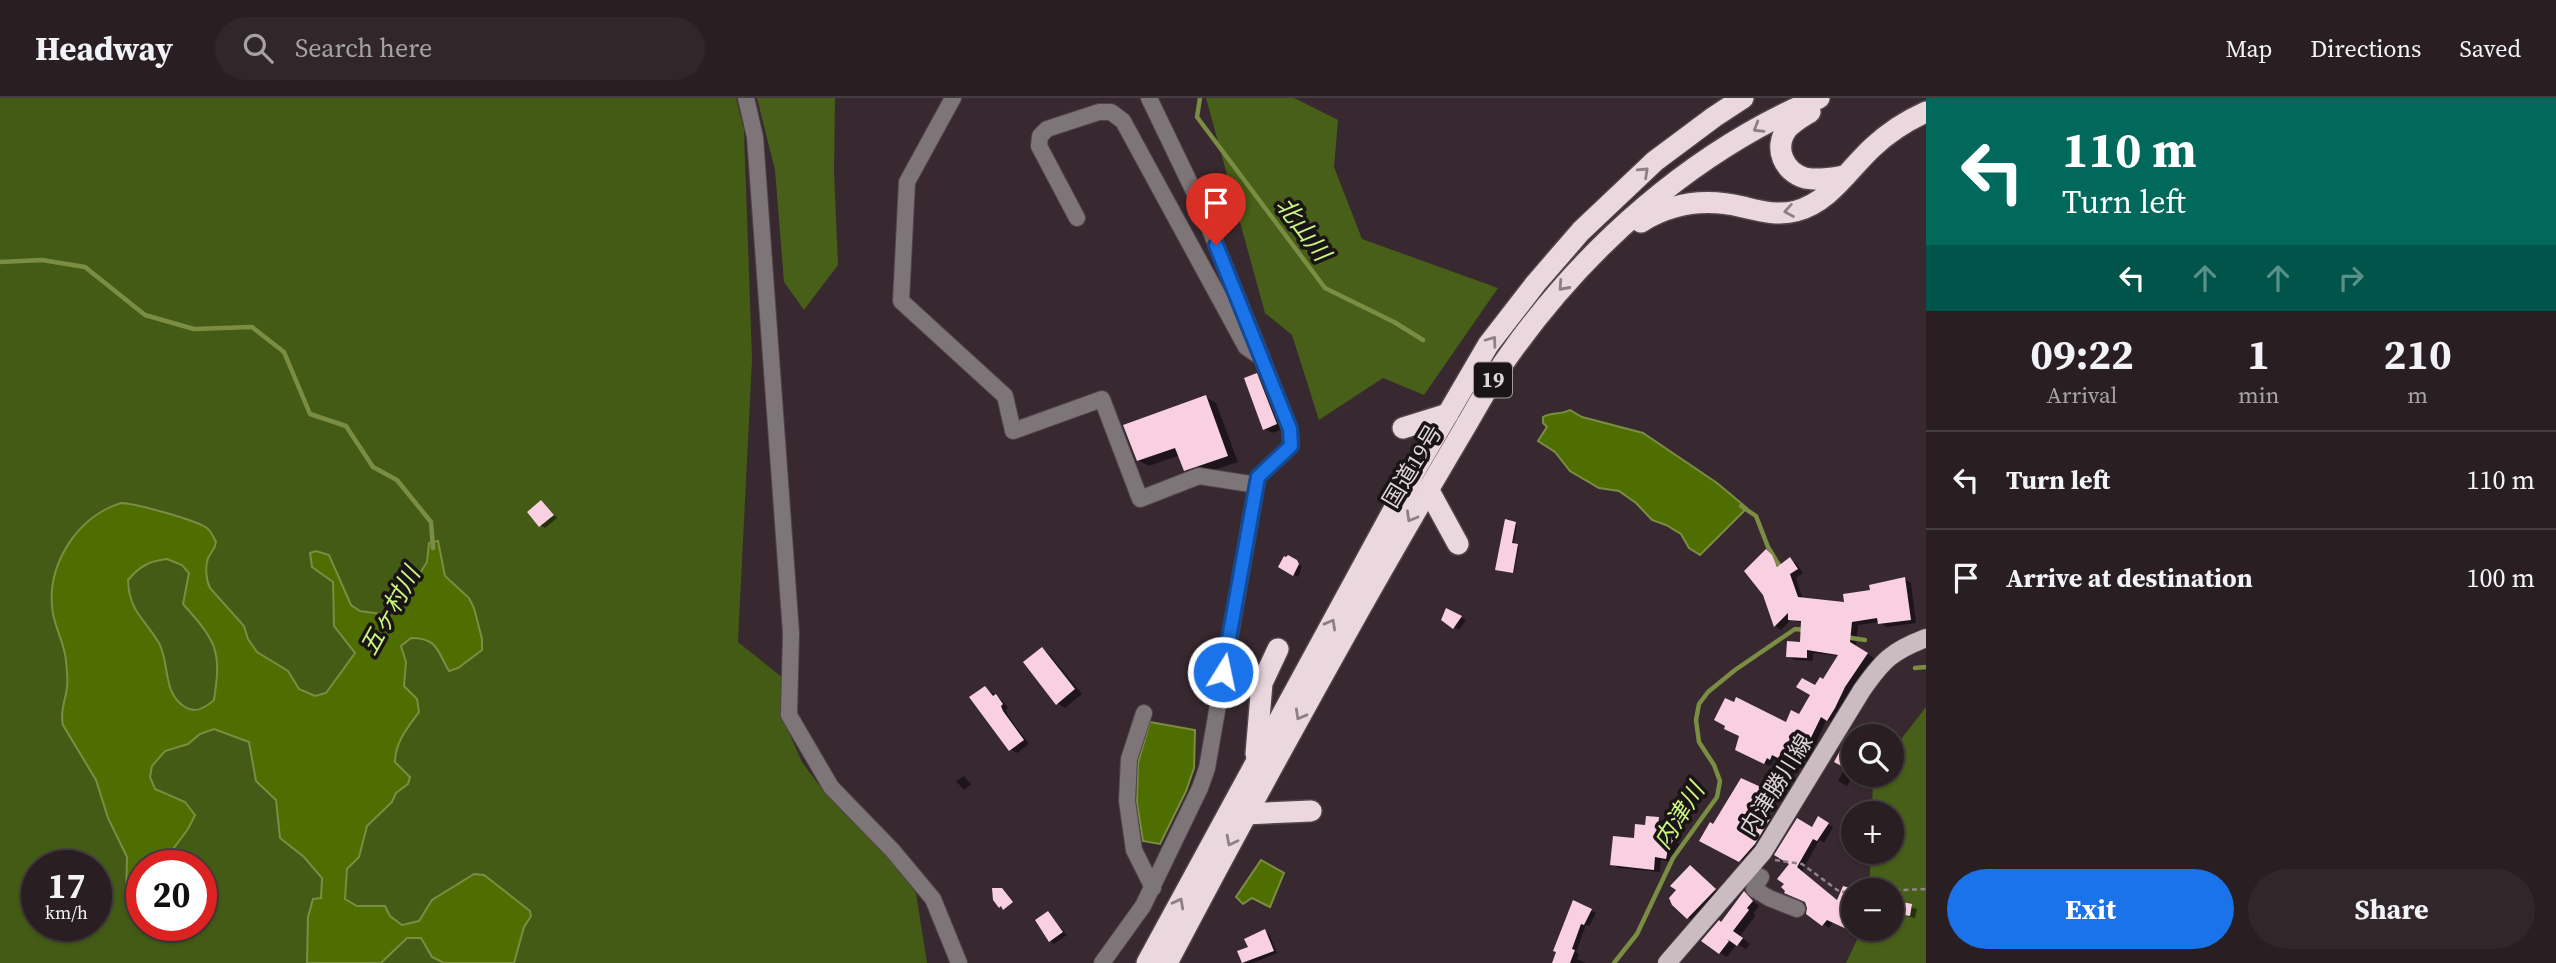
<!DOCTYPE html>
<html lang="en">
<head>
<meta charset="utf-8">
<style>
	:root { --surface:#291f23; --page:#31272b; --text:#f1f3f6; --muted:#a5a2a6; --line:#453d41; --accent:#1a73e8 }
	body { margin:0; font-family:"Source Serif 4","Noto Sans JP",serif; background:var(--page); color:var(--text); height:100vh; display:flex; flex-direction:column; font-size:26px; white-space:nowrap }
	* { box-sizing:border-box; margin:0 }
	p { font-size:23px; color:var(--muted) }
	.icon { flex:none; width:38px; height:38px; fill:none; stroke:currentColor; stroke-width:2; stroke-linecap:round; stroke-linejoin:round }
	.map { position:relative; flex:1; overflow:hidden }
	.panel { display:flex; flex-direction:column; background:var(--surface); width:630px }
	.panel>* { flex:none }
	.banner { background:#00695c; color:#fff; overflow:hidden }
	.tools { position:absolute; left:1841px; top:626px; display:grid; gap:14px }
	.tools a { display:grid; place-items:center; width:63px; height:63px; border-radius:50%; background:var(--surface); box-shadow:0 2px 5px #0004,0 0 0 2px var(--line); font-size:35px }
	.speed { position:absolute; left:21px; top:752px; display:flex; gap:14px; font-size:35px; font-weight:700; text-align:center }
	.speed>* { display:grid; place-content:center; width:91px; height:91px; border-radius:50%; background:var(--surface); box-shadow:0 2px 5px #0004,0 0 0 2px var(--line); line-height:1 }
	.speed small { font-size:18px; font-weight:400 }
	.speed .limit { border:10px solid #d22; background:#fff; color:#111 }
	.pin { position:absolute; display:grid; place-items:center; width:60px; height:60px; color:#fff; margin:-72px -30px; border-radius:50% 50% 50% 0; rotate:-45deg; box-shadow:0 0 7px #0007 }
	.pin .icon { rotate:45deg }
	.me { position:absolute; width:77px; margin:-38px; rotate:10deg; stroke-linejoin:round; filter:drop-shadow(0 0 5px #0008) }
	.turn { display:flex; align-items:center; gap:24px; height:147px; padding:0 21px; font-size:32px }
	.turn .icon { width:91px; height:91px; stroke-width:2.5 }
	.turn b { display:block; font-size:49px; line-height:60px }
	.lanes { display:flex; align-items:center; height:66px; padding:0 21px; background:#0003; justify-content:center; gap:35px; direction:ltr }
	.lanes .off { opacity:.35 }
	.eta { display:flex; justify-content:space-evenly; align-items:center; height:119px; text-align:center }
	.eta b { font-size:42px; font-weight:700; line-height:49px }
	.cta { display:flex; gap:14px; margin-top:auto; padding:14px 21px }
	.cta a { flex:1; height:80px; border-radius:42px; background:var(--accent); color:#fff; font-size:28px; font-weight:700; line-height:80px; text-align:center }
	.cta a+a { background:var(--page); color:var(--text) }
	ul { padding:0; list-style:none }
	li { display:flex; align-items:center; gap:21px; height:98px; padding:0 21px; border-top:2px solid var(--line) }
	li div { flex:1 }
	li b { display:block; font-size:26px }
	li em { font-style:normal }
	header { display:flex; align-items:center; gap:42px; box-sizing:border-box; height:98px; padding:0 35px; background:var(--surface); border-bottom:2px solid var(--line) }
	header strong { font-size:33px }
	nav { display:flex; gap:38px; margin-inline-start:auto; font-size:24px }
	.search { width:490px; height:63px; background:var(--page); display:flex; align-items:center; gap:18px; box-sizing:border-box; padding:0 24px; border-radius:38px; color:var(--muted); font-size:26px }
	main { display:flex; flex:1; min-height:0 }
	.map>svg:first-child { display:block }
	.green { fill:#435b15; fill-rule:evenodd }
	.forest { fill:#475f18 }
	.water { fill:#4f6e02; stroke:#7a8d42; stroke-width:2; fill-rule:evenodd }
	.shadow { fill:#0007 }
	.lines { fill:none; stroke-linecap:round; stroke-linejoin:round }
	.stream { stroke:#7a8d42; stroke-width:4.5 }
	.building { fill:#f9d0e1 }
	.minor-casing { stroke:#52454a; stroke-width:18 }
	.major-casing { stroke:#52454a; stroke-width:20 }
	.highway-casing { stroke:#52454a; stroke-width:24 }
	.path { stroke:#8f8489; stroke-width:2.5; stroke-dasharray:5 3.5; stroke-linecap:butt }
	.minor { stroke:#7d7578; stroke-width:16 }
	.major { stroke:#cbbcc2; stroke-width:18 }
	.highway { stroke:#ebd8df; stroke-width:21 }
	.oneway { stroke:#8d8085 }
	.route-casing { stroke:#114b97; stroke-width:18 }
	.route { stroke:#1a73e8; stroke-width:12 }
	.labels { text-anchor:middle; stroke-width:7; stroke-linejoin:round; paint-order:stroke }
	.shield { fill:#1b1417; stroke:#a49b9f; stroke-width:2 }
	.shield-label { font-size:21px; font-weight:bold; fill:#ded5d9 }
	.street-label { font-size:23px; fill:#ded5d9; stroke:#1b1417 }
	.water-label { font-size:24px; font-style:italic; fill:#c8f67e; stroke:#1b1417 }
</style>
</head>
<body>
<header>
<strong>Headway</strong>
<div class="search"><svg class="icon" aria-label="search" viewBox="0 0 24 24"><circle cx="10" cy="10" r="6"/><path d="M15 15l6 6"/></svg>Search here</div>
<nav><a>Map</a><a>Directions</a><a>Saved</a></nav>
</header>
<main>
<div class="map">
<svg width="1926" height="865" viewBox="0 0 1926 865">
	<rect width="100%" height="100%" fill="#37292f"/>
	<!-- green -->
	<path class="green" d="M0 0H736L744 32 752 261 738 544 783 580 784 612 790 637 802 664 822 691 891 762 916 795 927 865H0ZM37 768H96V828H37ZM142 768H201V828H142Z"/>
	<!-- forest -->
	<g class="forest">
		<polygon points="757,0 835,0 834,72 838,167 804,212 784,184 775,72"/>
		<polygon points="1206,0 1294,0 1338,22 1334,69 1362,141 1498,190 1424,297 1383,280 1319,322 1292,237 1265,215"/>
		<polygon points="1926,609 1926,865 1846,865 1862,831 1892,831 1892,793 1869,793 1871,754 1892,754 1892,716 1872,716 1873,678 1892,677 1892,653"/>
	</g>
	<!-- water -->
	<g class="water">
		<path d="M1570 312 1582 319 1643 335 1717 385 1747 410 1700 457 1689 450 1681 436 1666 427 1652 422 1636 405 1619 393 1599 390 1570 373 1555 354 1538 343 1547 329 1543 325V319C1551 314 1561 317 1570 312Z"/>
		<path d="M121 405C134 405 196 422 207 430 211 433 214 440 216 444 215 452 211 454 208 460 205 469 206 482 210 490L244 528 248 541 257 554 288 573 299 591 315 598 326 595 355 555 334 528 333 484 312 469 310 455 316 453 329 457 351 507 360 513 381 516 388 512 417 480 427 464 429 445 438 443 445 478 469 500 474 510 482 541V552L458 570 449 573C437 553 438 540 411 540L401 548 406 564 404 588 417 601 419 614C408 629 395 644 395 664L410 679 408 686 396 695 392 704 367 728 359 759 347 771 345 801 357 808H385L390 818 402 827 419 823 432 802 474 776 484 777 530 813 531 818 524 829 514 865H444L432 859 421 840H407L381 865H307L308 819 313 801 321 800 322 780 304 759 280 740 276 702 256 683 249 644 214 631 200 636 188 646 165 653 152 668 150 679 155 691 185 704 195 717 188 731 167 759 157 755 147 758 140 771 135 800 126 799 127 759 108 720 96 682 63 627C60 614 65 603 67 590 68 582 67 572 66 563 65 547 56 532 53 516 45 469 76 419 121 405ZM167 461 182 467 189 475 183 506C216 543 222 552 214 602 205 610 195 616 185 609 162 595 170 565 159 545 144 520 129 513 128 482 140 468 149 463 167 461Z"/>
		<polygon points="1150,624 1195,632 1194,670 1186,693 1160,746 1143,743 1137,705 1138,665"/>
		<polygon points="1261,762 1284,775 1270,809 1252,800 1243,806 1236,799"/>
	</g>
	<!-- shadow -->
	<g class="shadow">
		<polygon points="1257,277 1264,282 1284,331 1272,335 1264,330"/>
		<polygon points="1206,299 1216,305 1238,364 1196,378 1185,372 1180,357 1149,368 1138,362"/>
		<polygon points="542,404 557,420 545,430 540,427"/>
		<polygon points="1515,426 1517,427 1513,447 1519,448 1514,475 1499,472"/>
		<polygon points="1766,453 1778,463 1781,468 1790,462 1796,465 1803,475 1796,480 1803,502 1846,506 1905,481 1911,485 1916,525 1886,529 1879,524 1858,527 1856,549 1874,560 1834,625 1827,621 1807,664 1804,662 1803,665 1788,657 1785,662 1779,659 1777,664 1774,662 1770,668 1743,655 1800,618 1816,590 1824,583 1839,558 1813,555 1813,563 1795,562 1788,558 1802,546 1802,525 1791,522 1781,532 1775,528 1765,496"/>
		<polygon points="1288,459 1302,468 1298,479 1280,468"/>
		<polygon points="1447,512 1466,522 1459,532 1443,522"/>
		<polygon points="1042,551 1049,556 1082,596 1065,610 1057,605"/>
		<polygon points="985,590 1002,602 1008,610 1006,612 1009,619 1029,646 1017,655 1010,651"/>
		<polygon points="1843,674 1852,679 1847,688 1838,683"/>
		<polygon points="964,678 971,686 964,692 956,683"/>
		<polygon points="1741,682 1767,695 1758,713 1771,721 1770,723 1773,725 1745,765 1701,742 1714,728"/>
		<polygon points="1658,721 1665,724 1664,736 1680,746 1674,755 1672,764 1661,762 1660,774 1619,770 1612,766 1646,729"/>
		<polygon points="1818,721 1833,729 1824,745 1819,742 1802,773 1838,804 1844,790 1853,793 1853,831 1866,831 1864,834 1859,831 1857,835 1833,824 1829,830 1808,815 1807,804 1783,789"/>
		<polygon points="1695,772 1719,795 1692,822 1688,819"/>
		<polygon points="1745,796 1759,808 1753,816 1756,817 1740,838 1750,846 1746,851 1737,846 1727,859 1720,855 1722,826"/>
		<polygon points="1574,804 1596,815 1589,828 1586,827 1576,854 1579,856 1577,861 1586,865 1554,865"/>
		<polygon points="1892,804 1917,811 1915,820 1892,815"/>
		<polygon points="1048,815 1067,837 1054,846 1050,843"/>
		<polygon points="1265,833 1269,836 1277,855 1253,865 1244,865 1239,854 1250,850"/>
	</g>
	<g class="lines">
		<!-- stream -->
		<g class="stream">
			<polyline points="1200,0 1197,19 1325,190 1394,224 1423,242"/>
			<polyline points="0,164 42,162 85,169 145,217 194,231 252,229 284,254 310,316 346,328 373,369 397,382 431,424 433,450"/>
			<polyline points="1741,408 1756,418 1768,449 1782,472"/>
			<polyline points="1845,539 1865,542"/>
			<polyline points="1915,570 1926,569"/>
			<polyline points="1614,865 1637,836 1673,760 1717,699 1720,683 1714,667 1699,644 1696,622 1699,606 1708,594 1735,572 1795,531 1806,532"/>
		</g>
	</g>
	<!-- building -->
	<g class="building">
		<polygon points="1257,275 1277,326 1263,332 1244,280"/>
		<polygon points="1206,297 1228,358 1184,373 1175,350 1137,363 1123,327"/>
		<polygon points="541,402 554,417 539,429 527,414"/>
		<polygon points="1505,421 1516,424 1512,445 1518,446 1513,475 1495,472"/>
		<polygon points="1766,451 1772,457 1777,469 1790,459 1798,471 1790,476 1798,499 1844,504 1843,496 1870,492 1869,487 1905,479 1911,522 1878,526 1877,520 1852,524 1850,544 1868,555 1845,589 1835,610 1827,623 1821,619 1800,662 1797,660 1796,663 1781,655 1778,660 1772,657 1770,662 1767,660 1764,666 1735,652 1739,638 1724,631 1725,628 1714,622 1725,600 1734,604 1736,599 1786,624 1791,612 1799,616 1810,597 1796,589 1802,580 1815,587 1820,579 1823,581 1838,557 1807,552 1807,560 1786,559 1787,543 1800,544 1801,523 1788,522 1788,515 1774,529 1763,497 1744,473"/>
		<polygon points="1288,457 1297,462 1299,466 1293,478 1278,469 1284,458 1286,459"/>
		<polygon points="1446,510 1462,518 1453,531 1441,522"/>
		<polygon points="1042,549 1075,591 1056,607 1023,564"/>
		<polygon points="985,588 993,598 996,596 1003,606 1001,608 1003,613 1024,642 1009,653 969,599"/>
		<polygon points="1842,649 1853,656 1853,665 1849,672 1834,664"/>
		<polygon points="1741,680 1763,690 1754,709 1768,717 1766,719 1770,721 1755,746 1739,764 1699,743 1710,724 1713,726"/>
		<polygon points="1646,718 1659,719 1658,730 1674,741 1668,751 1666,761 1655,759 1654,772 1610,767 1613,738 1634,740 1635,726 1645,727"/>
		<polygon points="1818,718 1829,725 1817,743 1813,741 1797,769 1837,802 1843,788 1853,791 1853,834 1827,822 1822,828 1806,816 1807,810 1805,804 1784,795 1785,793 1781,789 1784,786 1777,781 1789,766 1774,757 1797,720 1812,729"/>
		<polygon points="1690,767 1716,791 1687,821 1672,807 1669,800 1676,792 1670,788"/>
		<polygon points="992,790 1002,790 1013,804 1003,812 1001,808 999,810 993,802"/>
		<polygon points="1744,793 1753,803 1747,810 1749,812 1733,833 1743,840 1737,848 1727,841 1729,843 1719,856 1701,843 1719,822 1721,824"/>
		<polygon points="1573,802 1592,811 1584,827 1581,826 1572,851 1575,852 1570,865 1552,865 1556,854 1553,853"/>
		<polygon points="1893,802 1912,806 1910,818 1892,815"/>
		<polygon points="1048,813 1063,834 1049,844 1035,822"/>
		<polygon points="1265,831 1274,853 1242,865 1237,853 1248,849 1244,841"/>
	</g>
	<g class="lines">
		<defs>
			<g id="minor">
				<polyline points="746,0 755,39 791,535 789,617 831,689 893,753 933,801 959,865"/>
				<polyline points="953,0 907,84 901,203 1005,298 1013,333 1102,301 1140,401 1199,378 1257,387"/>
				<polyline points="1149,0 1198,102 1262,260"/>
				<polyline points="1077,120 1039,48 1040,38 1047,31 1099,14 1111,14 1123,23 1246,249 1262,260 1290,331 1291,348 1258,379 1207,670 1200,690 1143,808 1102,865"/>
				<polyline points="1144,615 1129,661 1127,703 1134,752 1153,790"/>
				<polyline points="1747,773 1761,779 1754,791 1769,800 1797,811"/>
			</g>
			<path id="major" d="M1667 865 1763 754 1862 592C1883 562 1892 553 1926 540"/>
			<g id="highway">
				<path d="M1810 14C1802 19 1793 24 1787 31 1773 50 1784 74 1805 80 1819 83 1832 80 1845 78"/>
				<path d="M1641 124C1673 104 1706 100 1743 109 1760 113 1778 118 1796 113 1830 104 1848 72 1873 49 1889 34 1906 23 1926 14"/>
				<polyline points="1403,330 1448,316"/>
				<polyline points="1428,391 1458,446"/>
				<polyline points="1256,656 1262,585 1278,551"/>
				<polyline points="1245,716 1311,713"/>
				<polyline points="1147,865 1418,367 1488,247 1536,185 1581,133 1655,63 1714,19 1743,0"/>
				<path d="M1167 865C1229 747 1293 630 1358 514 1392 454 1426 395 1461 336 1476 311 1490 284 1507 260 1585 149 1693 53 1819 0"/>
			</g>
		</defs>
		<!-- minor casing -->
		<use href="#minor" class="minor-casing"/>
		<!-- major casing -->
		<use href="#major" class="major-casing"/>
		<!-- highway casing -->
		<use href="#highway" class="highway-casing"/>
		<!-- path -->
		<g class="path">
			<polyline points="1775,762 1802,766 1840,794 1851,794 1851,790 1872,793"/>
			<polyline points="1878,793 1926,791"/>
		</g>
		<!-- minor -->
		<use href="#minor" class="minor"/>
		<!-- major -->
		<use href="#major" class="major"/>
		<!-- highway -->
		<use href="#highway" class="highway"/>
	</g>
	<!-- one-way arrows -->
	<defs><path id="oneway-chevron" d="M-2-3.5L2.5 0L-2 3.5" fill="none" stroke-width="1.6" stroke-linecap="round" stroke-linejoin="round" transform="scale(1.75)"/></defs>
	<g class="oneway">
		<use href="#oneway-chevron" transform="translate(1758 30) rotate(149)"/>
		<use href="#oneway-chevron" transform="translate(1644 74) rotate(-43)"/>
		<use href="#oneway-chevron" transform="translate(1789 113) rotate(170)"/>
		<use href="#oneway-chevron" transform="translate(1563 188) rotate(132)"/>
		<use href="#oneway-chevron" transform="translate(1492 243) rotate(-54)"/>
		<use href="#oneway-chevron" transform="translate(1411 419) rotate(120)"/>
		<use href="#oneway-chevron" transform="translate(1331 526) rotate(-61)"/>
		<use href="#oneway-chevron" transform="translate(1300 617) rotate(119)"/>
		<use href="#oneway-chevron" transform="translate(1231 743) rotate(117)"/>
		<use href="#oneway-chevron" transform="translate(1179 805) rotate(-62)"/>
	</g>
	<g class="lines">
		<defs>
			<polyline id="route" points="1216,147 1290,331 1291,348 1258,379 1223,574"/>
		</defs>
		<!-- route casing -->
		<use href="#route" class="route-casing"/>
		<!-- route -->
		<use href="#route" class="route"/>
	</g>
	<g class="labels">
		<!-- shield labels -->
		<rect class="shield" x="1474" y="264.5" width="38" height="35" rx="5"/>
		<g class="shield-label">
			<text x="1493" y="289">19</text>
		</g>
		<!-- street labels -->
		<g class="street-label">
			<text transform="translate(1412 368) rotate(-59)" y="8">国道19号</text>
			<text transform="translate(1776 687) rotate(-58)" y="8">内津勝川線</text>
		</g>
		<!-- water labels -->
		<g class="water-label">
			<text transform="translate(1303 131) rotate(53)" y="8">北山川</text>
			<text transform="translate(390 513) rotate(-61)" y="8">五ヶ村川</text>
			<text transform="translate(1679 718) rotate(-58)" y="8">内津川</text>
		</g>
	</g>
</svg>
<div class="tools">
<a><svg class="icon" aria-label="search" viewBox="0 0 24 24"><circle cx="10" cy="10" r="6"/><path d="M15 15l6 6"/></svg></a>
<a>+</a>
<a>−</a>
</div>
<div class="speed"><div>17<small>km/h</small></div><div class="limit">20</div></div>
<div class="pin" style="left:1216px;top:147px;background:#d93025"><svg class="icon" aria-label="arrive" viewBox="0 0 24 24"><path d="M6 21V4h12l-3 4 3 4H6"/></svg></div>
<svg class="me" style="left:1223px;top:574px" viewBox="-20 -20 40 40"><circle r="17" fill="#1a73e8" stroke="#fff" stroke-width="3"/><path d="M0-11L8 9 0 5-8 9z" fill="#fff"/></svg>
</div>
<section class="panel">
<div class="banner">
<div class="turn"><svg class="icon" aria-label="left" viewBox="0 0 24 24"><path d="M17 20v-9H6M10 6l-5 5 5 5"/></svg><div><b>110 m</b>Turn left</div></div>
<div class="lanes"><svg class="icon" aria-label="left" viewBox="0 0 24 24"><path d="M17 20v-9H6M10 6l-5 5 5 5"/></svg><svg class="icon off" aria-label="ahead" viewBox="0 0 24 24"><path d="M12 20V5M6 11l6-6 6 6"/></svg><svg class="icon off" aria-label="ahead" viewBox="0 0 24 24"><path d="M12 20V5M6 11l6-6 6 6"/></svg><svg class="icon off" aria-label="right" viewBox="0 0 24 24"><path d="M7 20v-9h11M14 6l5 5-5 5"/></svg></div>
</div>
<div class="eta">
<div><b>09:22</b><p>Arrival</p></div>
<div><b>1</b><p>min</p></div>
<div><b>210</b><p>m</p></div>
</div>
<ul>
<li><svg class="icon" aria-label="left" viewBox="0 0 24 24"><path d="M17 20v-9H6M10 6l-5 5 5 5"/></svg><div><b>Turn left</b></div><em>110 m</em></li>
<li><svg class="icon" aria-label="arrive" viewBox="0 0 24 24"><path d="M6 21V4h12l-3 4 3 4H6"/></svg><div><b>Arrive at destination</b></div><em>100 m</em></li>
</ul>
<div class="cta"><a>Exit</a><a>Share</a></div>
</section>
</main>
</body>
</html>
